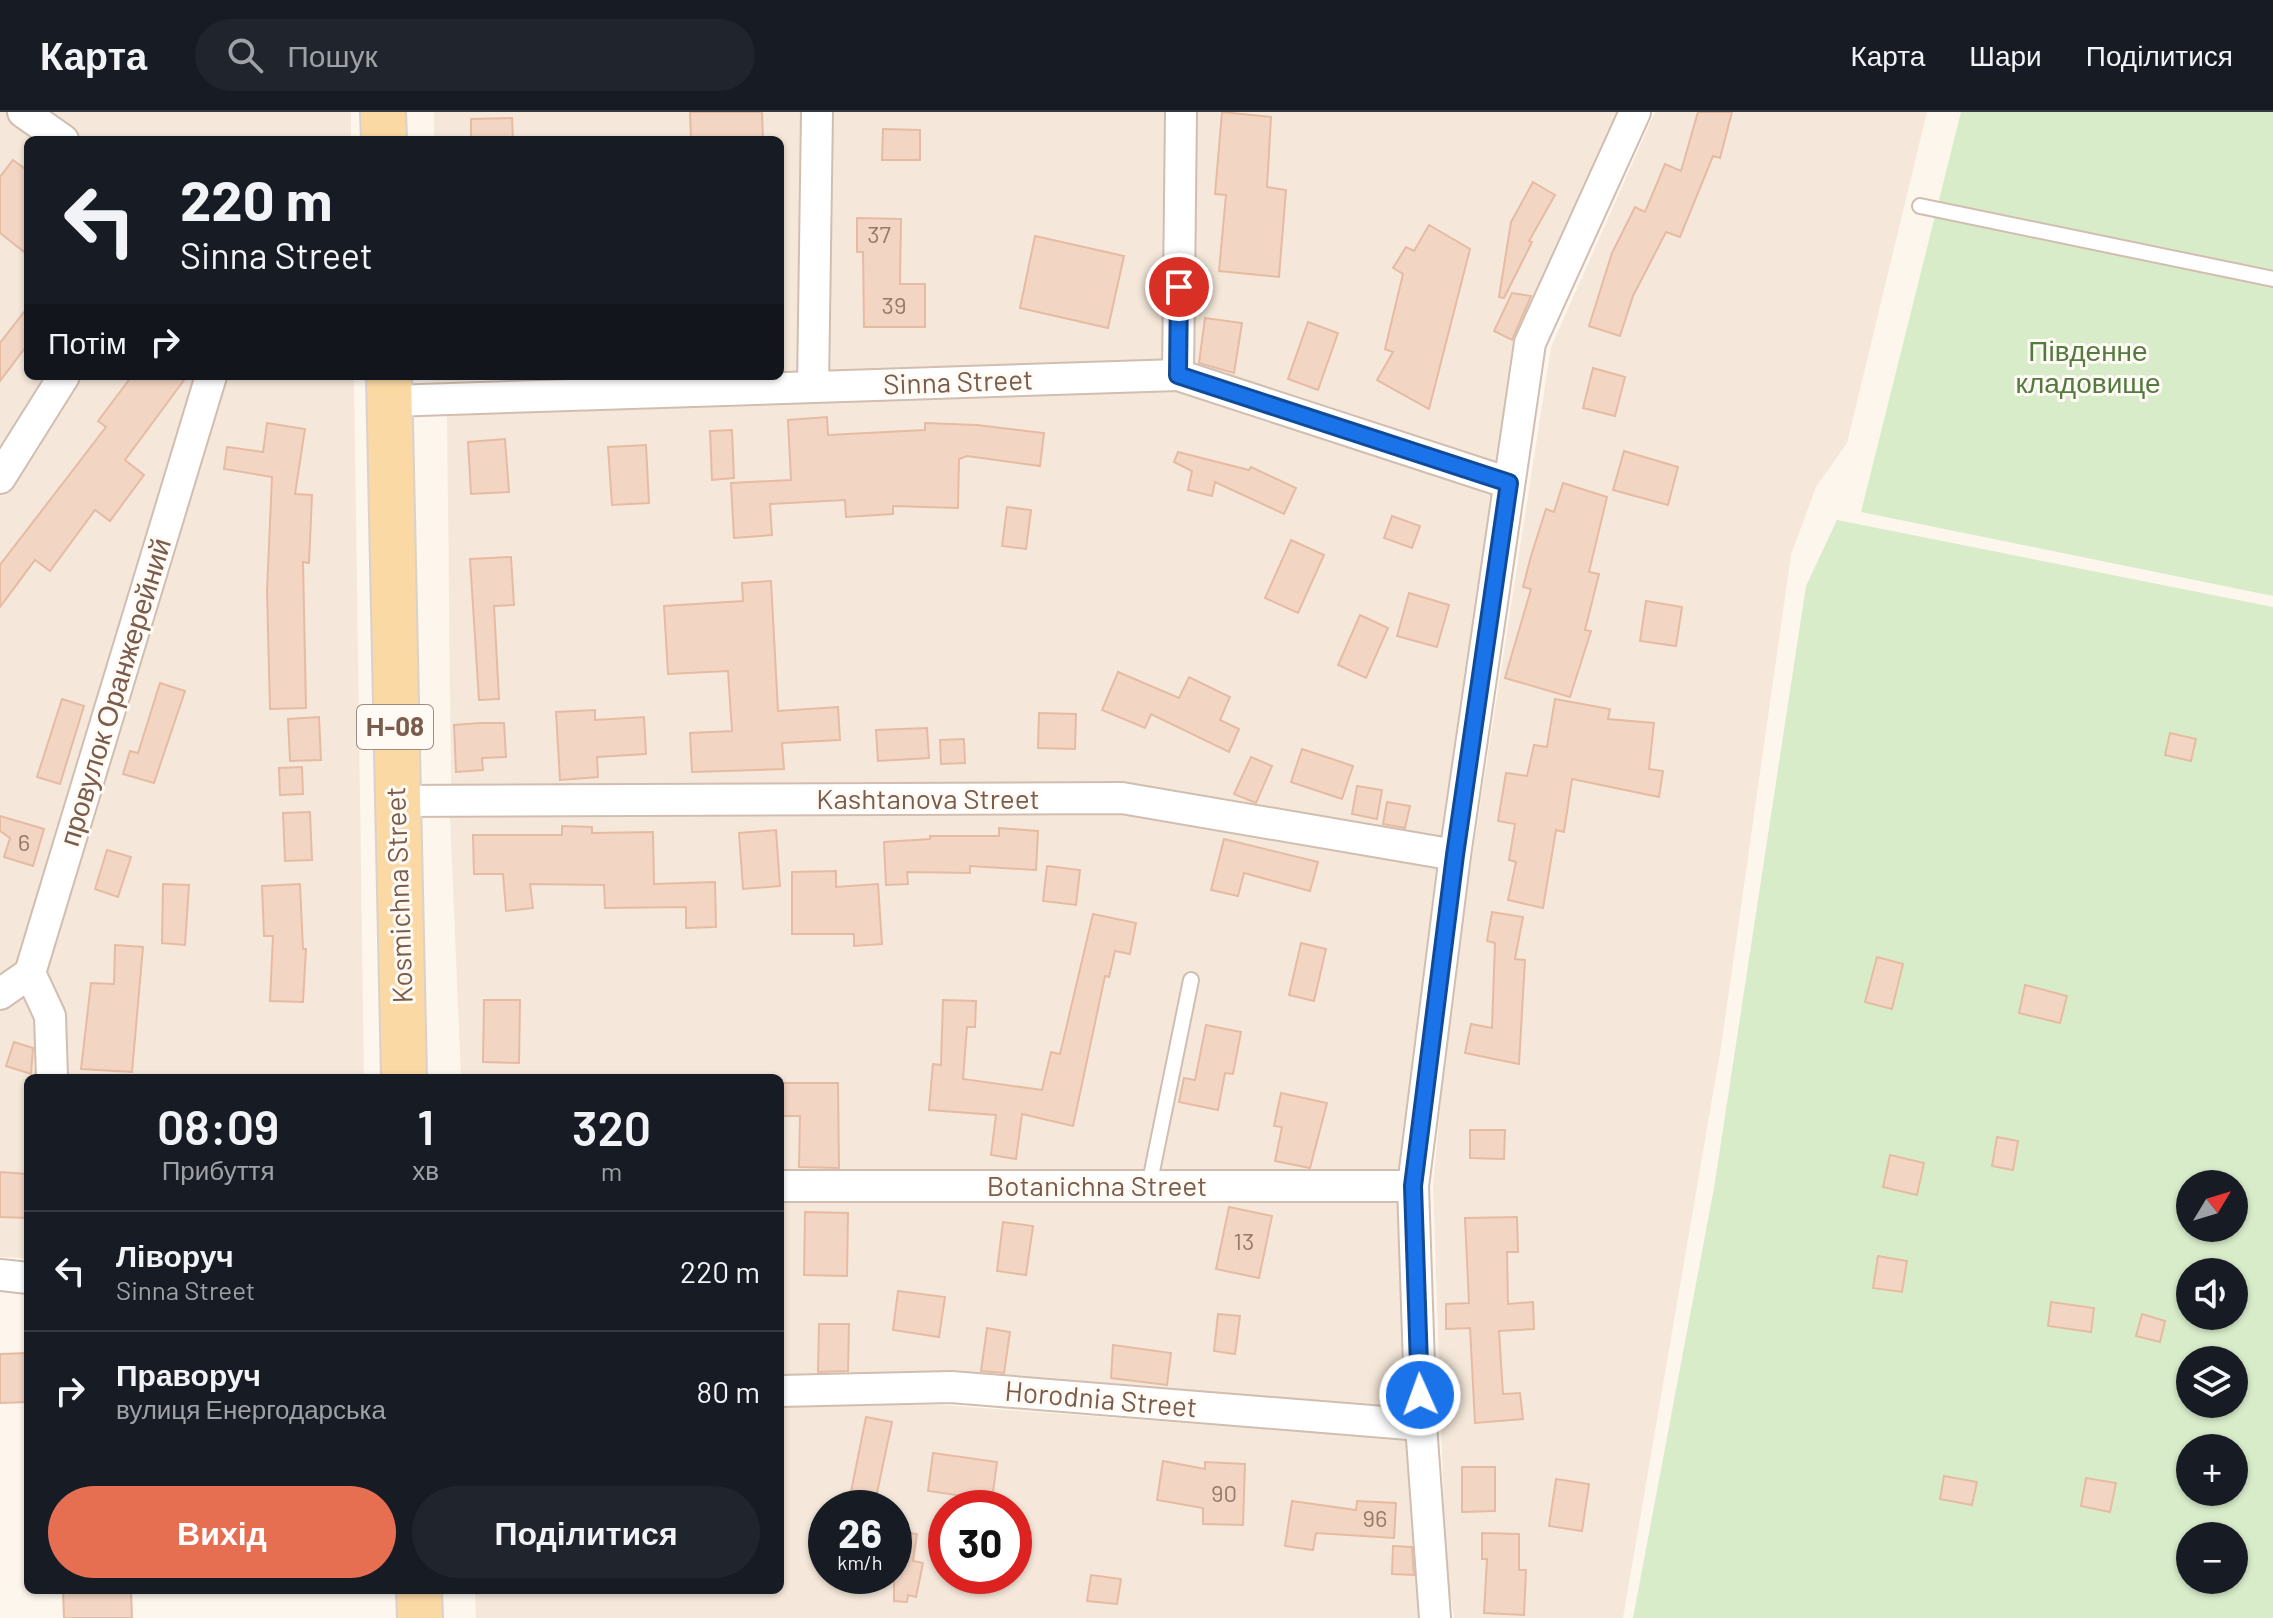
<!DOCTYPE html>
<html lang="uk">
<head>
<meta charset="utf-8">
<style>
	:root { --surface:#171b24; --page:#20242c; --text:#f1f3f6; --muted:#9ea1a6; --line:#363941; --accent:#e76f51 }
	body { margin:0; font-family:Barlow,sans-serif; background:var(--page); color:var(--text); height:100vh; display:flex; flex-direction:column; font-size:30px; white-space:nowrap }
	* { box-sizing:border-box; margin:0 }
	p { font-size:26px; color:var(--muted) }
	.icon { flex:none; width:44px; height:44px; fill:none; stroke:currentColor; stroke-width:2; stroke-linecap:round; stroke-linejoin:round }
	.map { position:relative; flex:1; overflow:hidden }
	.panel { position:absolute; left:24px; top:962px; width:760px; height:520px; display:flex; flex-direction:column; background:var(--surface); border-radius:12px; box-shadow:0 2px 6px #0004 }
	.panel>* { flex:none }
	.top-card { position:absolute; left:24px; top:24px; width:760px; height:244px; border-radius:12px; box-shadow:0 2px 6px #0004; background:#171b24; color:var(--text); overflow:hidden }
	.needle { width:52px; rotate:52deg }
	.buttons { position:absolute; left:2176px; top:1058px; display:grid; gap:16px }
	.buttons a { display:grid; place-items:center; width:72px; height:72px; border-radius:50%; background:var(--surface); box-shadow:0 2px 6px #0004; font-size:40px }
	.speed { position:absolute; left:808px; top:1378px; display:flex; gap:16px; font-size:40px; font-weight:700; text-align:center }
	.speed>* { display:grid; place-content:center; width:104px; height:104px; border-radius:50%; background:var(--surface); box-shadow:0 2px 6px #0004; line-height:1 }
	.speed small { font-size:20px; font-weight:400 }
	.speed .limit { border:12px solid #d22; background:#fff; color:#111 }
	.pin { position:absolute; display:grid; place-items:center; width:68px; height:68px; color:#fff; margin:-34px; border:4px solid #fff; border-radius:50%; box-shadow:0 2px 8px #0007 }
	.me { position:absolute; width:88px; margin:-44px; rotate:358deg; stroke-linejoin:round; filter:drop-shadow(0 0 6px #0008) }
	.turn { display:flex; align-items:center; gap:28px; height:168px; padding:0 24px; font-size:36px }
	.turn .icon { width:104px; height:104px; stroke-width:2.5 }
	.turn b { display:block; font-size:56px; line-height:68px }
	.then { display:flex; align-items:center; height:76px; padding:0 24px; background:#0003; gap:16px; font-size:30px }
	.eta { display:flex; justify-content:space-evenly; align-items:center; height:136px; text-align:center }
	.eta b { font-size:48px; font-weight:600; line-height:56px }
	.action { display:flex; gap:16px; margin-top:auto; padding:16px 24px }
	.action a { flex:1; height:92px; border-radius:48px; background:var(--accent); color:#fff; font-size:32px; font-weight:600; line-height:92px; text-align:center }
	.action a+a { background:var(--page); color:var(--text) }
	ul { padding:0; list-style:none }
	li { display:flex; align-items:center; gap:24px; height:120px; padding:0 24px; border-top:2px solid var(--line) }
	li div { flex:1 }
	li b { display:block; font-size:30px }
	li em { font-style:normal }
	header { display:flex; align-items:center; gap:48px; box-sizing:border-box; height:112px; padding:0 40px; background:var(--surface); border-bottom:2px solid var(--line) }
	header strong { font-size:38px }
	nav { display:flex; gap:44px; margin-inline-start:auto; font-size:28px }
	.search { width:560px; height:72px; background:var(--page); display:flex; align-items:center; gap:20px; box-sizing:border-box; padding:0 28px; border-radius:44px; color:var(--muted); font-size:30px }
	.map>svg:first-child { display:block }
	.residential { fill:#f5e8da; fill-rule:evenodd }
	.green { fill:#d8ecc9; fill-rule:evenodd }
	.building { fill:#f3d5c3; stroke:#e6bba3; stroke-width:2 }
	.lines { fill:none; stroke-linecap:round; stroke-linejoin:round }
	.lane-casing { stroke:#d1beb0; stroke-width:18 }
	.street-casing { stroke:#d1beb0; stroke-width:34 }
	.primary-casing { stroke:#dad1cd; stroke-width:48 }
	.lane { stroke:#fff; stroke-width:14 }
	.street { stroke:#fff; stroke-width:30 }
	.primary { stroke:#fbd9a5; stroke-width:44 }
	.route-casing { stroke:#114b97; stroke-width:20 }
	.route { stroke:#1a73e8; stroke-width:14 }
	.labels { text-anchor:middle; stroke-width:6; stroke-linejoin:round; paint-order:stroke }
	.number-label { font-size:24px; fill:#987a6a }
	.shield { fill:#fffaf3; stroke:#a28b7f; stroke-width:2 }
	.shield-label { font-size:26px; font-weight:bold; fill:#7a5c4d }
	.park-label { font-size:28px; fill:#537a41; stroke:#fffaf3 }
	.street-label { font-size:28px; fill:#7a5c4d; stroke:#fffaf3 }
</style>
</head>
<body>
<header>
<strong>Карта</strong>
<div class="search"><svg class="icon" aria-label="search" viewBox="0 0 24 24"><circle cx="10" cy="10" r="6"/><path d="M15 15l6 6"/></svg>Пошук</div>
<nav><a>Карта</a><a>Шари</a><a>Поділитися</a></nav>
</header>
<div class="map">
<svg width="2273" height="1506" viewBox="0 0 2273 1506">
	<rect width="100%" height="100%" fill="#fdf6ec"/>
	<!-- residential -->
	<g class="residential">
		<polygon points="0,0 351,0 351,28 28,28 28,264 354,264 364,966 28,966 28,1146 0,1145"/>
		<polygon points="434,0 804,0 800,262 780,262 780,28 434,28"/>
		<polygon points="833,0 1165,0 1163,253 825,262"/>
		<polygon points="1191,0 1622,0 1502,355 1187,252"/>
		<polygon points="1655,0 1927,0 1847,331 1816,375 1791,443 1721,935 1623,1506 1454,1506 1446,1456 1433,1074 1450,888 1551,235"/>
		<polygon points="434,264 695,264 434,269"/>
		<polygon points="1181,278 1499,378 1446,726 1121,675 451,672 447,303"/>
		<polygon points="1118,697 1436,756 1401,1062 780,1060 780,966 461,966 450,704"/>
		<polygon points="780,1085 1404,1089 1405,1296 946,1264 780,1264"/>
		<path d="M780 1293H941L1414 1328 1423 1506H476L475 1478H780ZM826 1396H894V1464H826ZM946 1396H1014V1464H946Z"/>
	</g>
	<!-- green -->
	<g class="green">
		<polygon points="1961,0 2273,0 2273,484 1861,400"/>
		<path d="M1837 408 2273 495V1506H1633L1714 1076 1806 474ZM2190 1072H2234V1116H2190ZM2190 1160H2234V1204H2190ZM2190 1248H2234V1292H2190ZM2190 1336H2234V1380H2190ZM2190 1424H2234V1468H2190Z"/>
	</g>
	<!-- building -->
	<g class="building">
		<polygon points="690,0 762,0 763,28 691,28"/>
		<polygon points="1222,0 1271,5 1267,75 1286,78 1279,165 1219,159 1226,83 1215,82"/>
		<polygon points="1698,0 1732,0 1720,46 1713,44 1680,125 1666,120 1633,184 1620,224 1589,214 1612,141 1635,95 1645,100 1665,52 1681,59"/>
		<polygon points="512,6 513,28 471,28 471,7"/>
		<polygon points="883,17 920,18 920,48 882,48"/>
		<polygon points="13,48 28,59 28,143 0,121 0,65"/>
		<polygon points="1533,70 1555,83 1529,129 1532,130 1504,186 1499,185 1511,110"/>
		<polygon points="857,106 901,107 900,172 925,172 925,215 864,215 863,140 857,140"/>
		<polygon points="1429,113 1470,137 1429,297 1377,268 1393,240 1385,237 1403,162 1393,156 1406,135 1414,139"/>
		<polygon points="1035,124 1124,144 1108,216 1020,196"/>
		<polygon points="1512,181 1531,184 1512,228 1494,219"/>
		<polygon points="28,195 28,232 0,269 0,231"/>
		<polygon points="1205,206 1242,211 1234,261 1199,251"/>
		<polygon points="1308,210 1338,221 1318,278 1288,267"/>
		<polygon points="1593,256 1625,265 1615,304 1583,296"/>
		<polygon points="132,264 187,264 125,348 144,363 110,409 95,398 50,459 35,448 0,495 0,453 106,315 98,309"/>
		<polygon points="827,305 828,323 925,318 925,311 977,313 1044,321 1040,354 967,344 959,347 958,396 893,394 893,402 846,405 845,388 770,392 772,423 734,426 731,371 791,368 788,308"/>
		<polygon points="267,311 305,317 295,382 312,383 309,451 303,450 306,596 270,597 267,479 272,365 224,357 227,335 263,340"/>
		<polygon points="732,318 734,366 712,368 710,319"/>
		<polygon points="505,327 509,380 471,382 468,330"/>
		<polygon points="646,333 649,391 612,393 608,335"/>
		<polygon points="1624,339 1678,355 1668,393 1613,378"/>
		<polygon points="1178,340 1249,358 1251,355 1296,376 1284,402 1215,370 1212,384 1188,378 1192,359 1174,350"/>
		<polygon points="1563,371 1607,385 1589,460 1599,462 1585,518 1591,519 1570,585 1505,566 1531,477 1523,475 1531,444 1546,397 1554,400"/>
		<polygon points="1007,395 1031,398 1026,437 1002,434"/>
		<polygon points="1392,404 1420,414 1412,436 1384,426"/>
		<polygon points="1291,428 1324,443 1298,501 1265,486"/>
		<polygon points="511,445 514,493 494,494 499,587 479,588 470,447"/>
		<polygon points="771,469 778,599 838,595 840,628 782,631 784,657 692,660 690,621 732,619 728,559 668,562 664,494 743,489 742,471"/>
		<polygon points="1409,481 1449,493 1437,535 1397,524"/>
		<polygon points="1646,489 1682,495 1676,534 1640,529"/>
		<polygon points="1360,503 1388,516 1366,566 1338,553"/>
		<polygon points="1118,560 1179,586 1189,565 1230,585 1220,608 1239,617 1229,640 1151,602 1145,616 1102,598"/>
		<polygon points="160,571 185,579 154,671 123,662 130,639 138,641"/>
		<polygon points="62,587 84,594 60,672 37,665"/>
		<polygon points="1555,587 1610,597 1608,607 1654,611 1649,657 1663,659 1659,685 1572,667 1564,720 1556,718 1543,796 1508,788 1516,750 1509,748 1515,712 1498,709 1506,661 1527,664 1534,633 1547,635"/>
		<polygon points="595,598 595,608 644,605 646,642 597,645 598,665 560,668 556,600"/>
		<polygon points="1039,601 1076,602 1075,637 1038,636"/>
		<polygon points="319,605 321,648 290,649 288,607"/>
		<polygon points="480,611 504,611 506,645 482,646 483,658 456,660 454,613"/>
		<polygon points="927,616 929,646 878,649 876,618"/>
		<polygon points="2170,621 2196,627 2191,649 2165,643"/>
		<polygon points="964,627 965,651 941,652 940,628"/>
		<polygon points="1302,637 1353,654 1342,687 1291,670"/>
		<polygon points="1251,645 1272,654 1256,691 1234,682"/>
		<polygon points="302,655 303,682 280,683 279,656"/>
		<polygon points="1357,674 1382,678 1377,707 1352,702"/>
		<polygon points="1387,690 1410,694 1405,716 1383,712"/>
		<polygon points="310,700 312,748 285,749 283,701"/>
		<polygon points="0,704 44,717 33,754 4,745 10,726 0,719"/>
		<polygon points="562,714 592,715 592,721 653,720 654,772 715,770 716,815 686,816 686,795 605,796 604,773 530,772 533,796 506,799 503,762 474,762 473,723 562,723"/>
		<polygon points="999,716 1038,719 1036,758 970,754 970,761 907,760 908,772 886,773 884,730 930,727 930,724 999,724"/>
		<polygon points="776,718 780,774 743,777 739,721"/>
		<polygon points="1224,727 1318,750 1310,779 1244,761 1238,784 1211,778"/>
		<polygon points="107,738 131,745 118,785 95,777"/>
		<polygon points="1047,754 1080,758 1076,793 1043,789"/>
		<polygon points="836,759 836,775 878,772 882,832 854,834 854,822 792,822 792,760"/>
		<polygon points="163,772 189,773 185,833 162,831"/>
		<polygon points="300,772 303,837 306,837 303,890 270,889 273,824 264,824 262,774"/>
		<polygon points="1492,800 1523,805 1515,847 1525,848 1519,952 1465,941 1471,912 1492,916 1495,831 1487,829"/>
		<polygon points="1093,802 1136,811 1130,842 1115,839 1109,865 1105,864 1073,1014 1022,1002 1016,1047 991,1043 996,1003 929,998 933,952 941,953 943,888 976,889 975,915 967,915 963,967 1042,978 1051,940 1060,942"/>
		<polygon points="1301,831 1326,837 1314,889 1289,883"/>
		<polygon points="115,833 143,835 132,960 81,957 91,871 114,872"/>
		<polygon points="1877,845 1903,852 1892,897 1865,890"/>
		<polygon points="2025,873 2067,884 2060,911 2019,901"/>
		<polygon points="484,888 520,888 519,951 483,950"/>
		<polygon points="1206,913 1241,920 1233,962 1225,961 1218,998 1179,990 1184,966 1195,968"/>
		<polygon points="14,930 33,936 31,962 6,954"/>
		<polygon points="780,971 838,971 839,1056 799,1055 800,1004 780,1004"/>
		<polygon points="1281,981 1327,991 1310,1056 1275,1049 1282,1015 1274,1014"/>
		<polygon points="1470,1018 1505,1018 1504,1047 1470,1046"/>
		<polygon points="1997,1025 2018,1029 2013,1058 1992,1054"/>
		<polygon points="1890,1043 1924,1051 1917,1083 1883,1075"/>
		<polygon points="0,1060 28,1062 28,1106 0,1105"/>
		<polygon points="1229,1095 1272,1104 1259,1166 1216,1157"/>
		<polygon points="805,1100 848,1101 847,1164 804,1163"/>
		<polygon points="1517,1105 1518,1140 1507,1140 1508,1192 1533,1190 1534,1217 1499,1219 1503,1282 1520,1281 1523,1307 1475,1311 1470,1216 1446,1217 1446,1192 1469,1191 1465,1106"/>
		<polygon points="1003,1110 1033,1114 1026,1163 997,1159"/>
		<polygon points="1878,1144 1907,1149 1902,1180 1873,1176"/>
		<polygon points="898,1179 945,1185 939,1225 893,1218"/>
		<polygon points="2051,1190 2094,1196 2091,1220 2048,1214"/>
		<polygon points="1218,1202 1240,1204 1235,1242 1214,1239"/>
		<polygon points="2142,1202 2165,1209 2160,1230 2136,1224"/>
		<polygon points="819,1212 849,1212 848,1259 818,1260"/>
		<polygon points="987,1216 1010,1220 1004,1261 981,1259"/>
		<polygon points="1113,1233 1171,1241 1167,1273 1111,1266"/>
		<polygon points="28,1241 28,1290 0,1291 0,1242"/>
		<polygon points="866,1305 892,1310 874,1395 849,1390"/>
		<polygon points="933,1341 997,1350 992,1388 928,1379"/>
		<polygon points="1163,1349 1205,1357 1205,1350 1245,1352 1243,1413 1203,1412 1203,1396 1157,1388"/>
		<polygon points="1462,1355 1495,1355 1495,1399 1462,1400"/>
		<polygon points="1944,1364 1977,1370 1972,1393 1940,1387"/>
		<polygon points="2086,1366 2116,1371 2110,1400 2081,1394"/>
		<polygon points="1556,1367 1589,1372 1582,1419 1549,1414"/>
		<polygon points="1292,1389 1356,1398 1357,1389 1396,1391 1394,1426 1316,1421 1313,1438 1285,1434"/>
		<polygon points="894,1419 917,1422 913,1449 923,1451 916,1485 908,1483 907,1490 894,1489"/>
		<polygon points="1482,1421 1519,1422 1519,1458 1526,1458 1524,1503 1484,1501 1487,1447 1482,1447"/>
		<polygon points="1393,1434 1412,1435 1414,1463 1392,1462"/>
		<polygon points="1091,1463 1121,1467 1117,1492 1087,1489"/>
		<polygon points="63,1478 131,1478 132,1506 64,1506"/>
	</g>
	<g class="lines">
		<defs>
			<g id="lane">
				<polyline points="1920,94 2273,167"/>
				<polyline points="1149,1074 1191,868"/>
			</g>
			<g id="street">
				<polyline points="23,0 63,28"/>
				<polyline points="1178,263 1181,0"/>
				<polyline points="813,275 817,0"/>
				<polyline points="390,289 1178,263 1509,371"/>
				<polyline points="0,366 64,264"/>
				<polyline points="397,689 1122,686 1455,743"/>
				<polyline points="30,861 50,904 52,966"/>
				<polyline points="0,882 30,861 211,264"/>
				<polyline points="780,1074 1413,1074"/>
				<polyline points="0,1163 28,1166"/>
				<polyline points="780,1279 951,1275 1421,1313"/>
				<polyline points="1435,1506 1421,1313 1413,1074 1455,743 1530,231 1635,0"/>
			</g>
			<g id="primary">
				<polyline points="383,0 384,28"/>
				<polyline points="389,264 404,966"/>
				<polyline points="419,1478 420,1506"/>
			</g>
		</defs>
		<!-- lane casing -->
		<use href="#lane" class="lane-casing"/>
		<!-- street casing -->
		<use href="#street" class="street-casing"/>
		<!-- primary casing -->
		<use href="#primary" class="primary-casing"/>
		<!-- lane -->
		<use href="#lane" class="lane"/>
		<!-- street -->
		<use href="#street" class="street"/>
		<!-- primary -->
		<use href="#primary" class="primary"/>
	</g>
	<g class="lines">
		<defs>
			<polyline id="route" points="1179,175 1178,263 1509,371 1455,743 1413,1074 1420,1283"/>
		</defs>
		<!-- route casing -->
		<use href="#route" class="route-casing"/>
		<!-- route -->
		<use href="#route" class="route"/>
	</g>
	<g class="labels">
		<!-- number labels -->
		<g class="number-label">
			<text x="879" y="131">37</text>
			<text x="894" y="202">39</text>
			<text x="24" y="739">6</text>
			<text x="1244" y="1138">13</text>
			<text x="1224" y="1390">90</text>
			<text x="1375" y="1415">96</text>
		</g>
		<!-- shield labels -->
		<rect class="shield" x="357" y="593" width="76" height="44" rx="6"/>
		<g class="shield-label">
			<text x="395" y="624">Н-08</text>
		</g>
		<!-- park labels -->
		<g class="park-label">
			<text x="2088" y="249">Південне<tspan x="2088" dy="32">кладовище</tspan></text>
		</g>
		<!-- street labels -->
		<g class="street-label">
			<text transform="translate(958 270) rotate(-2)" y="10">Sinna Street</text>
			<text transform="translate(115 580) rotate(-73)" y="10">провулок Оранжерейний</text>
			<text x="928" y="697">Kashtanova Street</text>
			<text transform="translate(399 783) rotate(-92)" y="10">Kosmichna Street</text>
			<text x="1097" y="1084">Botanichna Street</text>
			<text transform="translate(1101 1287) rotate(5)" y="10">Horodnia Street</text>
		</g>
	</g>
</svg>
<div class="buttons">
<a><svg class="needle" viewBox="-14 -14 28 28"><path d="M0-13l5 13h-10z" fill="#e53935"/><path d="M0 13l5-13h-10z" fill="#9ea1a6"/></svg></a>
<a><svg class="icon" aria-label="sound" viewBox="0 0 24 24"><path d="M4 9h4l5-4v14l-5-4H4zM17 9q2 3 0 6"/></svg></a>
<a><svg class="icon" aria-label="layers" viewBox="0 0 24 24"><path d="M12 4l9 5-9 5-9-5zM3 14l9 5 9-5"/></svg></a>
<a>+</a>
<a>−</a>
</div>
<div class="speed"><div>26<small>km/h</small></div><div class="limit">30</div></div>
<div class="pin" style="left:1179px;top:175px;background:#d93025"><svg class="icon" aria-label="arrive" viewBox="0 0 24 24"><path d="M6 21V4h12l-3 4 3 4H6"/></svg></div>
<svg class="me" style="left:1420px;top:1283px" viewBox="-20 -20 40 40"><circle r="17" fill="#1a73e8" stroke="#fff" stroke-width="3"/><path d="M0-11L8 9 0 5-8 9z" fill="#fff"/></svg>
<div class="top-card">
<div class="turn"><svg class="icon" aria-label="left" viewBox="0 0 24 24"><path d="M17 20v-9H6M10 6l-5 5 5 5"/></svg><div><b>220 m</b>Sinna Street</div></div>
<div class="then">Потім<svg class="icon" aria-label="right" viewBox="0 0 24 24"><path d="M7 20v-9h11M14 6l5 5-5 5"/></svg></div>
</div>
<section class="panel">
<div class="eta">
<div><b>08:09</b><p>Прибуття</p></div>
<div><b>1</b><p>хв</p></div>
<div><b>320</b><p>m</p></div>
</div>
<ul>
<li><svg class="icon" aria-label="left" viewBox="0 0 24 24"><path d="M17 20v-9H6M10 6l-5 5 5 5"/></svg><div><b>Ліворуч</b><p>Sinna Street</p></div><em>220 m</em></li>
<li><svg class="icon" aria-label="right" viewBox="0 0 24 24"><path d="M7 20v-9h11M14 6l5 5-5 5"/></svg><div><b>Праворуч</b><p>вулиця Енергодарська</p></div><em>80 m</em></li>
</ul>
<div class="action"><a>Вихід</a><a>Поділитися</a></div>
</section>
</div>
</body>
</html>
